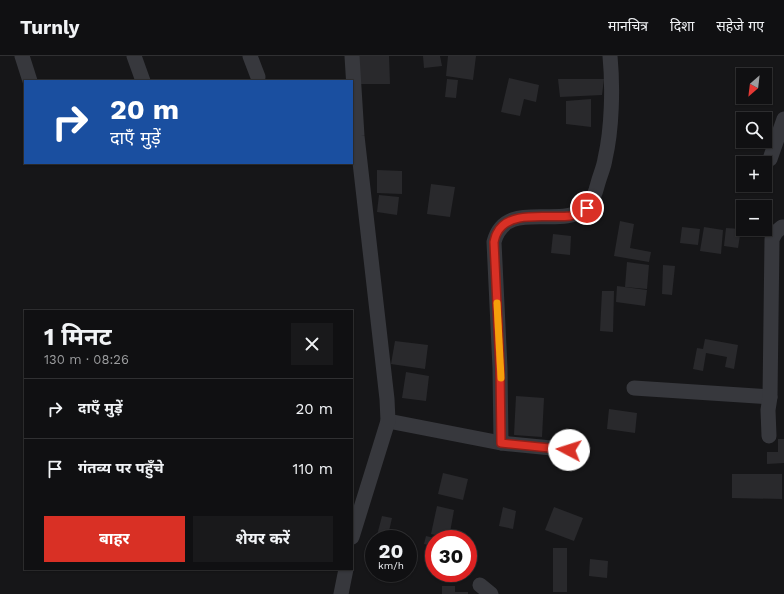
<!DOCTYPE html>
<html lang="hi">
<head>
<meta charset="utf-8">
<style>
	:root { --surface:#101012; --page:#19191b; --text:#f1f3f6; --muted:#9c9d9f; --line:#303032; --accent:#d93025 }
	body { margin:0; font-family:"Work Sans","Noto Sans Devanagari",sans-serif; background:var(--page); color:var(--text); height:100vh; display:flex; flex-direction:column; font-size:15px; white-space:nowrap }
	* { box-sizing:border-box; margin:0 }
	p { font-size:13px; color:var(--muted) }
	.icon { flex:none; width:22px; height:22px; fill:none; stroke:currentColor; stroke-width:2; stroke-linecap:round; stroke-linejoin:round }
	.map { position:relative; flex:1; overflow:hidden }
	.drawer { position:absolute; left:24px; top:254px; width:329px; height:260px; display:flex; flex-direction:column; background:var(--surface); border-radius:0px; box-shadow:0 1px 3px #0004,0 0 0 1px var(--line) }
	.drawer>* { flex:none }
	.guide { position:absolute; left:24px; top:24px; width:329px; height:84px; border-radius:0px; box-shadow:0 1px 3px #0004,0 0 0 1px var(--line); background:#1a4fa0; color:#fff; overflow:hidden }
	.needle { width:26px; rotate:208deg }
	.buttons { position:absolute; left:736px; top:12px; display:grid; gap:8px }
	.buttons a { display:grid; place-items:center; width:36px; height:36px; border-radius:0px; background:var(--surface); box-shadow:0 1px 3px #0004,0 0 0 1px var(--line); font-size:20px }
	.speed { position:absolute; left:365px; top:474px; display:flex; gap:8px; font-size:20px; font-weight:700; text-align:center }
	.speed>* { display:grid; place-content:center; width:52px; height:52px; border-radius:50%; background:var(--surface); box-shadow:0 1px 3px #0004,0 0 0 1px var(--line); line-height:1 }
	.speed small { font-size:10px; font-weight:400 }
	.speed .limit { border:6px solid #d22; background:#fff; color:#111 }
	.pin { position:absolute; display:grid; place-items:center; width:34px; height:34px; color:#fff; margin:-17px; border:2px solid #fff; border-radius:50%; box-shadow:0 1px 4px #0007 }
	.me { position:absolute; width:44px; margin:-22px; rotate:275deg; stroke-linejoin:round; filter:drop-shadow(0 0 3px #0008) }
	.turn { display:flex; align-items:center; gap:14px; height:84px; padding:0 20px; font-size:18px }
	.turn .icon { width:52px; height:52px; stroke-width:2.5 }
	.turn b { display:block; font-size:28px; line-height:34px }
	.round { display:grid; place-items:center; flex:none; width:42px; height:42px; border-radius:0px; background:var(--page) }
	.headline { display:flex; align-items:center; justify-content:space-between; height:68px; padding:0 20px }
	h1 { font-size:24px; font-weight:700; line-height:30px }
	.action { display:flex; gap:8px; margin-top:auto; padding:8px 20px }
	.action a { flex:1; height:46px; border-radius:0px; background:var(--accent); color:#fff; font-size:16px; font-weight:700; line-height:46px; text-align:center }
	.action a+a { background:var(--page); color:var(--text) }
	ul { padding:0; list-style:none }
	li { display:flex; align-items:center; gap:12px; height:60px; padding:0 20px; border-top:1px solid var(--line) }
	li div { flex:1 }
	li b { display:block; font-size:15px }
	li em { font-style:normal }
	header { display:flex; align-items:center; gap:24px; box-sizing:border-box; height:56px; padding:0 20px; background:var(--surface); border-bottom:1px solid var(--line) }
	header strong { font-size:19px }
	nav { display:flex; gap:22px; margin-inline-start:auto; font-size:14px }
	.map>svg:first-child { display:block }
	.building { fill:#29292c }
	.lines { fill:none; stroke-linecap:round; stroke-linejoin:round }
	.minor { stroke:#37383d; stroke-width:15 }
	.route-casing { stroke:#8d1f18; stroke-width:10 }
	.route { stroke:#d93025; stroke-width:7 }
	.slow { stroke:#f59e0b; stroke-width:7 }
</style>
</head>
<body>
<header>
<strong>Turnly</strong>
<nav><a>मानचित्र</a><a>दिशा</a><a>सहेजे गए</a></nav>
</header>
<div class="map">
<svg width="784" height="538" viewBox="0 0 784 538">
	<rect width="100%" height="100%" fill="#161618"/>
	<!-- building -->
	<g class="building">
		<polygon points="355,0 389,0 390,28 356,28"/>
		<polygon points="423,0 440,0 442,10 424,12"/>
		<polygon points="448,0 476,0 473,24 446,20"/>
		<polygon points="509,22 539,29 536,46 524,43 520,60 501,56"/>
		<polygon points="447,23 458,24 456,42 445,41"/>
		<polygon points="558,23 604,23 602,39 560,41"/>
		<polygon points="591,43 591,71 566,68 566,45"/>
		<polygon points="377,114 402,115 402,138 377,137"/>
		<polygon points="431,128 455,131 450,161 427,158"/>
		<polygon points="379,139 399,141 397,159 377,156"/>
		<polygon points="620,165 634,168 630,192 651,196 649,206 614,200"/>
		<polygon points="682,171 700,173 698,189 680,187"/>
		<polygon points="704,171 723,174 721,198 700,195"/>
		<polygon points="726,172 741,173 738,192 724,190"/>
		<polygon points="553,178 571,180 570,199 551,197"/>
		<polygon points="627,206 649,209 647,233 625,231"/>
		<polygon points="663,209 675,210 672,239 662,238"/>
		<polygon points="617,230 647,234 645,250 616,246"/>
		<polygon points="602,235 614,235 613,276 600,275"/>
		<polygon points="705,283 738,289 734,313 725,311 727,301 706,297 703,315 693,313 697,292 703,293"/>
		<polygon points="395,285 428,289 425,313 391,308"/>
		<polygon points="406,316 429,320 426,345 402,342"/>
		<polygon points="516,340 544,342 542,381 514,379"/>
		<polygon points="609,353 637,357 635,377 607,373"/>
		<polygon points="778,383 784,383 784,407 767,408 767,396 778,396"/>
		<polygon points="443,417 468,423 463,444 438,438"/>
		<polygon points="732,418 782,418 782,443 732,442"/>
		<polygon points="437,450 454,454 449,482 431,478"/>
		<polygon points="503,451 516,455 513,473 499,470"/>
		<polygon points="554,451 583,462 574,485 545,474"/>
		<polygon points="382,460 392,462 389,475 405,479 404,483 376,483"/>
		<polygon points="426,480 434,482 434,490 424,488"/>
		<rect x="553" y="492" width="14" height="44"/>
		<polygon points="590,503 608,505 607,522 589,520"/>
		<polygon points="442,530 455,530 455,536 468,536 468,538 442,538"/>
	</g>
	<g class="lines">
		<!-- minor -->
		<g class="minor">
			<polyline points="22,0 30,25"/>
			<polyline points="134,0 143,25"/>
			<polyline points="250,0 258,21"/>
			<polyline points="770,103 784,63"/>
			<polyline points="634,332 770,341"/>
			<polyline points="388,365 501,387 582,395"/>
			<polyline points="769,380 768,354 770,341 772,183 776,176 782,171 784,171"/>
			<path d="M501 387 500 312 494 186C506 141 561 175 587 151 593 145 596 135 598 127 600 119 604 111 605 103 612 73 613 31 610 0"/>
			<polyline points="352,481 388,365 387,343 357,80 352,0"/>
			<polyline points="480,529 491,538"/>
			<polyline points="341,538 346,513"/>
		</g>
	</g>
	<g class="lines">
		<defs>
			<path id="route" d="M569 394 501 387 500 312 494 186C495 183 495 180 497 177 509 153 549 163 570 160 575 159 582 154 587 152"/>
		</defs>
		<!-- route casing -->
		<use href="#route" class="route-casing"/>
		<!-- route -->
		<use href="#route" class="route"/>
		<!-- slow -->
		<polyline class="slow" points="497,247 501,322"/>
	</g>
</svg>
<div class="buttons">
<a><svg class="needle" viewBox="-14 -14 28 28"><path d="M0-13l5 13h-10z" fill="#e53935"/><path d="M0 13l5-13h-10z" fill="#9c9d9f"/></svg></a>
<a><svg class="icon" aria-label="search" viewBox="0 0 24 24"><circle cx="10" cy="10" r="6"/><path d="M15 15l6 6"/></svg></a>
<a>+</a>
<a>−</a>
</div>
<div class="speed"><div>20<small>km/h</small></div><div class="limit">30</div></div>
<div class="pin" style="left:587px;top:152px;background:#d93025"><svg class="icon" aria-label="arrive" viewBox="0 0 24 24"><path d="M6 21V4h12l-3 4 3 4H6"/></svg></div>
<svg class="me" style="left:569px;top:394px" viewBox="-20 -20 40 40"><circle r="19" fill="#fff"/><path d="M0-13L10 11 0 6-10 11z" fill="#d93025"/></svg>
<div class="guide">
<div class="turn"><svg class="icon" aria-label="right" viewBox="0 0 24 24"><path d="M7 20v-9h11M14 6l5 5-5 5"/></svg><div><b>20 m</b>दाएँ मुड़ें</div></div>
</div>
<section class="drawer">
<div class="headline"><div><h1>1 मिनट</h1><p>130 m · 08:26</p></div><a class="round"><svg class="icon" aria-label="close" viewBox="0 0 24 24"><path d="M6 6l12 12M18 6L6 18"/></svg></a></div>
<ul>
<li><svg class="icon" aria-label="right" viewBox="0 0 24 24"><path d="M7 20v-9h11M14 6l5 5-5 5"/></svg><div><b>दाएँ मुड़ें</b></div><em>20 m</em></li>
<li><svg class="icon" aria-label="arrive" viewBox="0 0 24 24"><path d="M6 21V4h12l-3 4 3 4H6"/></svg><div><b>गंतव्य पर पहुँचे</b></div><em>110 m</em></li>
</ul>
<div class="action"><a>बाहर</a><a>शेयर करें</a></div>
</section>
</div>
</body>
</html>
